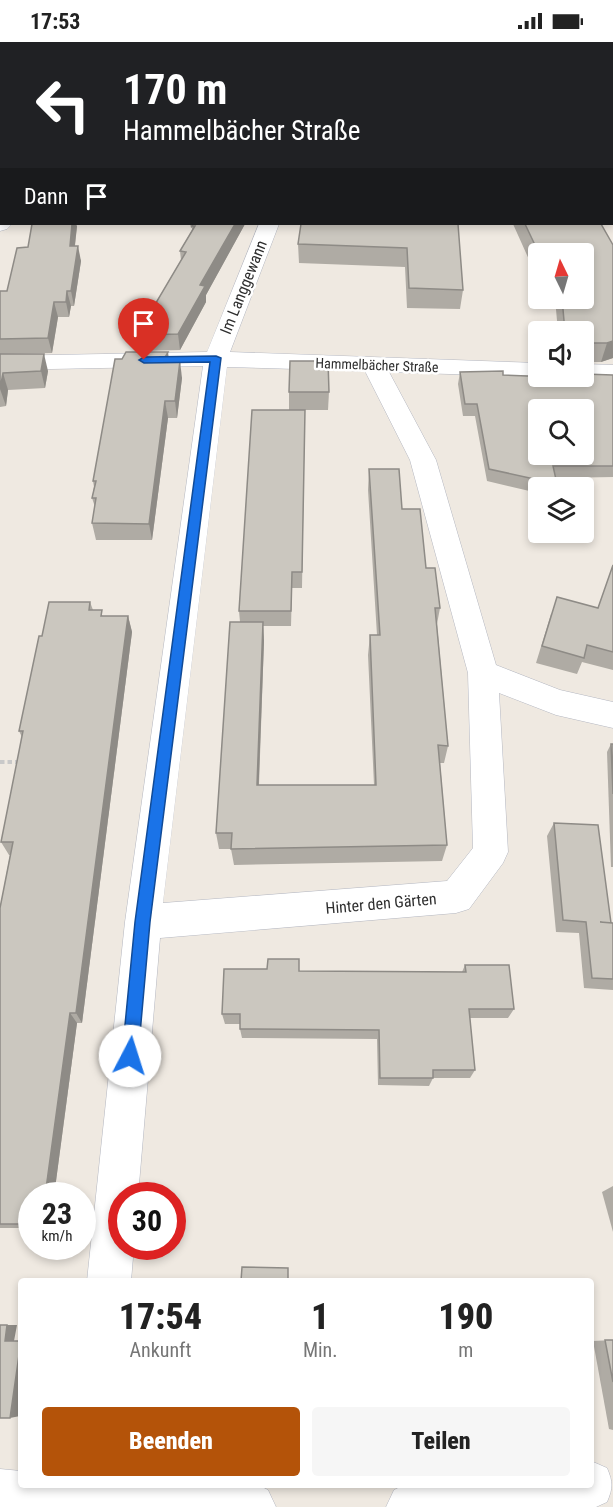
<!DOCTYPE html>
<html lang="de">
<head>
<meta charset="utf-8">
<style>
	:root { --surface:#fff; --page:#f6f6f6; --text:#222; --muted:#767676; --accent:#b45309 }
	body { margin:0; font-family:"Roboto Condensed",sans-serif; background:var(--page); color:var(--text); height:100vh; display:flex; flex-direction:column; font-size:22px; white-space:nowrap }
	* { box-sizing:border-box; margin:0 }
	p { font-size:20px; color:var(--muted) }
	.icon { flex:none; width:33px; height:33px; fill:none; stroke:currentColor; stroke-width:2; stroke-linecap:round; stroke-linejoin:round }
	.map { position:relative; flex:1; overflow:hidden }
	.details { position:absolute; left:18px; top:1236px; width:576px; height:210px; display:flex; flex-direction:column; background:var(--surface); border-radius:6px; box-shadow:0 3px 9px #0003 }
	.details>* { flex:none }
	.guide { position:absolute; left:0px; top:0px; width:614px; height:183px; box-shadow:0 3px 9px #0003; background:#202124; color:#fff; overflow:hidden }
	.needle { width:39px; rotate:355deg }
	.fabs { position:absolute; left:528px; top:201px; display:grid; gap:12px }
	.fabs a { display:grid; place-items:center; width:66px; height:66px; border-radius:6px; background:var(--surface); box-shadow:0 3px 9px #0003; font-size:30px }
	.speed { position:absolute; left:18px; top:1140px; display:flex; gap:12px; font-size:30px; font-weight:700; text-align:center }
	.speed>* { display:grid; place-content:center; width:78px; height:78px; border-radius:50%; background:var(--surface); box-shadow:0 3px 9px #0003; line-height:1 }
	.speed small { font-size:15px; font-weight:400 }
	.speed .limit { border:9px solid #d22; background:#fff; color:#111 }
	.pin { position:absolute; display:grid; place-items:center; width:51px; height:51px; color:#fff; margin:-62px -26px; border-radius:50% 50% 50% 0; rotate:-45deg; box-shadow:0 0 6px #0007 }
	.pin .icon { rotate:45deg }
	.me { position:absolute; width:66px; margin:-33px; rotate:5deg; stroke-linejoin:round; filter:drop-shadow(0 0 4px #0008) }
	.turn { display:flex; align-items:center; gap:21px; height:126px; padding:0 24px; font-size:27px }
	.turn .icon { width:78px; height:78px; stroke-width:2.5 }
	.turn b { display:block; font-size:42px; line-height:51px }
	.then { display:flex; align-items:center; height:57px; padding:0 24px; background:#0003; gap:12px; font-size:22px }
	.eta { display:flex; justify-content:space-evenly; align-items:center; height:102px; text-align:center }
	.eta b { font-size:36px; font-weight:800; line-height:42px }
	.primary-button { display:flex; gap:12px; margin-top:auto; padding:12px 24px }
	.primary-button a { flex:1; height:69px; border-radius:6px; background:var(--accent); color:#fff; font-size:24px; font-weight:800; line-height:69px; text-align:center }
	.primary-button a+a { background:var(--page); color:var(--text) }
	.status { display:flex; justify-content:space-between; align-items:center; height:42px; padding:0 30px; background:var(--surface); direction:ltr }
	.status svg { height:16px; fill:currentColor }
	.map>svg:first-child { display:block }
	.lines { fill:none; stroke-linecap:round; stroke-linejoin:round }
	.street-casing { stroke:#b4b7c1; stroke-width:1 }
	.path { stroke:#c9c9c9; stroke-width:4; stroke-dasharray:4.5 3; stroke-linecap:butt }
	.street { fill:#fff; fill-rule:evenodd }
	.wall { fill:#afaba4 }
	.shaded-wall { fill:#8e8b86 }
	.building { fill:#cbc7bf; stroke:#8e8b86; stroke-width:1.5; fill-rule:evenodd }
	.route { fill:#1a73e8; stroke:#114b97; stroke-width:1.5 }
	.labels { text-anchor:middle; stroke-width:5; stroke-linejoin:round; paint-order:stroke }
	.far-street-label { font-size:14px; fill:#2e2e2e; stroke:#fff }
	.street-label { font-size:16px; fill:#2e2e2e; stroke:#fff }
</style>
</head>
<body>
<div class="status"><b>17:53</b><svg viewBox="0 0 49 12"><path d="M0 12V9h3v3zM5 12V6h3v6zM10 12V3h3v9zM15 12V0h3v12zM26 1h20v11H26zM47 4h2v5h-2z"/></svg></div>
<div class="map">
<svg width="613" height="1465" viewBox="0 0 613 1465">
	<rect width="100%" height="100%" fill="#efe9e1"/>
	<g class="lines">
		<defs>
			<g id="street">
				<polygon points="0,0 9,0 2,2 0,5"/>
				<rect x="300" y="0" width="16" height="2"/>
				<polygon points="519,0 535,0 536,2 519,2"/>
				<rect x="612" y="90" width="1" height="12"/>
				<polygon points="2,134 2,147 0,147 0,135"/>
				<rect x="612" y="164" width="1" height="14"/>
				<polygon points="0,175 2,182 12,182 7,187 0,189"/>
				<path d="M259 182H279L230 310 538 321V334H541L538 335 389 330 436 418 496 623 560 648 613 660V686L556 673 499 651 508 810 503 821 469 867 456 871 160 896 138 1154H122V1204H134L131 1239H87L125 880 203 324 0 328V314L207 310ZM227 325 365 329 410 418 468 631 473 806 447 839 163 861Z"/>
				<polygon points="584,322 613,323 613,337 577,334 584,334"/>
				<path d="M591 1419 607 1426C613 1440 613 1446 607 1460L596 1465H386L394 1448 404 1443H591Z"/>
				<polygon points="0,1427 21,1429 21,1443 258,1443 268,1448 276,1465 0,1465"/>
			</g>
		</defs>
		<!-- street casing -->
		<use href="#street" class="street-casing"/>
		<!-- path -->
		<polyline class="path" points="0,720 21,720"/>
		<!-- street -->
		<use href="#street" class="street"/>
	</g>
	<!-- wall -->
	<g class="wall">
		<polygon points="540,0 613,0 613,88 612,88 612,2 542,2"/>
		<polygon points="190,182 245,182 206,253 206,260 180,308 140,309 137,293 181,218 180,209 192,188 192,186 191,186"/>
		<polygon points="458,182 463,248 460,267 407,266 405,225 299,221 298,202"/>
		<polygon points="513,182 601,182 613,316 601,320 584,320 584,322 584,290 558,290 555,256 584,256 584,212 538,212 538,233 531,222"/>
		<polygon points="77,184 75,204 81,219 74,264 71,264 69,275 58,275 52,311 0,312 0,249 7,249"/>
		<polygon points="0,312 48,329 45,346 8,348 6,364 0,365"/>
		<polygon points="169,319 182,336 177,376 168,376 152,498 96,498 92,481 95,465 92,456 94,445 93,439"/>
		<polygon points="460,330 503,333 538,334 613,333 613,435 556,436 557,442 556,446 538,446 538,451 487,439 475,374 463,374 458,342"/>
		<polygon points="289,350 329,350 328,368 289,368"/>
		<polygon points="305,368 302,546 292,546 291,584 263,584 264,599 259,743 374,743 368,613 370,593 377,593 368,448 369,427 402,467 426,526 440,566 437,582 448,704 444,721 440,721 447,803 442,819 234,823 231,807 219,807 216,791 240,580 239,569"/>
		<polygon points="613,523 613,628 582,620 577,632 536,621 551,572 598,566"/>
		<polygon points="90,560 93,568 103,574 128,574 132,590 82,981 77,981 54,1154 32,1154 32,1186 0,1186 0,866 10,813 9,813 1,800 22,695 19,689 42,594"/>
		<polygon points="611,702 613,702 613,825 611,825 607,710"/>
		<polygon points="554,781 610,881 613,881 613,948 584,946 579,891 556,890 547,794"/>
		<polygon points="465,923 514,967 508,976 470,976 475,1028 470,1036 433,1036 429,1044 378,1043 377,997 242,996 240,987 240,982 225,982 222,972 299,929 462,930"/>
		<polygon points="613,1144 613,1190 602,1150"/>
		<polygon points="613,1298 613,1388 609,1387 593,1299"/>
	</g>
	<!-- shaded-wall -->
	<g class="shaded-wall">
		<polygon points="2,69 2,97 0,102 0,74"/>
		<polygon points="72,182 76,182 77,184 73,219 70,204"/>
		<polygon points="235,182 245,182 206,253 206,260 180,308 178,292 200,243"/>
		<polygon points="78,204 81,219 74,264 71,249"/>
		<polygon points="67,249 71,264 69,275 66,260"/>
		<polygon points="54,260 58,275 52,311 48,296"/>
		<polygon points="613,299 613,316 601,320 607,301"/>
		<polygon points="589,301 584,322 584,309"/>
		<polygon points="168,310 170,327 163,319"/>
		<polygon points="44,312 48,329 45,346 41,329"/>
		<polygon points="180,319 182,336 177,376 175,359"/>
		<polygon points="3,331 8,348 6,364 0,347"/>
		<polygon points="165,359 168,376 152,498 149,482"/>
		<polygon points="128,574 132,590 82,981 76,971"/>
		<polygon points="263,580 264,599 258,760 257,743"/>
		<polygon points="70,971 77,981 54,1154 45,1154"/>
		<polygon points="7,1283 17,1283 14,1299 5,1299"/>
		<polygon points="21,1299 21,1364 20,1374 10,1376"/>
	</g>
	<!-- building -->
	<g class="building">
		<polygon points="22,0 22,2 2,2 2,69 0,74 0,1"/>
		<polygon points="60,0 287,0 288,2 59,2"/>
		<polygon points="364,0 517,0 518,2 363,2"/>
		<polygon points="556,0 613,0 613,71 612,71 612,2 557,2"/>
		<polygon points="32,182 72,182 70,204 78,204 71,249 67,249 66,260 54,260 48,296 0,297 0,249 7,249 17,206 28,205"/>
		<polygon points="193,182 235,182 200,243 205,244 178,292 137,293 186,210 180,209 195,184 192,184"/>
		<polygon points="301,182 458,182 463,248 409,246 407,206 298,202"/>
		<polygon points="525,182 601,182 613,203 613,299 607,301 589,301 587,308 584,309 584,290 565,290 562,256 584,256 584,212 541,212 535,203"/>
		<polygon points="126,310 168,310 163,319 180,319 175,359 165,359 149,482 92,481 96,456 92,456 96,439 93,439 115,317 122,317"/>
		<polygon points="0,312 44,312 41,329 3,331 0,347"/>
		<polygon points="290,319 328,319 329,350 289,350"/>
		<path d="M503 329V333L527 334H584V332L613 333V424H553L557 442 489 427 477 362H465L460 330ZM538 368H584V412H538Z"/>
		<polygon points="252,368 305,368 302,530 292,530 291,569 239,569"/>
		<polygon points="369,427 399,427 402,467 420,467 426,526 435,526 440,566 435,566 448,704 438,703 447,803 231,807 232,791 216,791 230,580 263,580 257,743 376,743 370,593 380,593"/>
		<polygon points="613,523 613,610 587,603 584,616 542,604 557,555 598,566"/>
		<polygon points="49,560 90,560 89,568 102,568 101,574 128,574 76,971 70,971 45,1154 32,1154 32,1182 0,1182 0,866 13,800 1,800 23,689 19,689 39,594 42,594"/>
		<polygon points="611,702 613,702 613,752"/>
		<polygon points="554,781 598,783 611,881 600,880 613,881 613,937 592,936 586,880 563,878"/>
		<polygon points="268,917 299,917 299,929 466,930 465,923 509,923 514,967 469,967 475,1028 433,1028 433,1036 380,1036 379,988 240,987 240,972 222,972 224,927 267,927"/>
		<polygon points="242,1225 288,1226 288,1239 241,1239"/>
		<polygon points="0,1283 7,1283 5,1299 21,1299 10,1376 0,1376"/>
		<polygon points="605,1298 613,1298 613,1340"/>
	</g>
	<!-- route -->
	<polygon class="route" points="216,314 221,316 150,880 138,1014 136,1020 130,1022 124,1020 122,1014 135,880 210,320 144,321 139,318 144,315"/>
	<g class="labels">
		<!-- far-street labels -->
		<g class="far-street-label">
			<text transform="translate(377 323) rotate(2)" y="5">Hammelbächer Straße</text>
		</g>
		<!-- street labels -->
		<g class="street-label">
			<text transform="translate(243 245) rotate(-68)" y="6">Im Langgewann</text>
			<text transform="translate(381 861) rotate(-5)" y="6">Hinter den Gärten</text>
		</g>
	</g>
</svg>
<div class="fabs">
<a><svg class="needle" viewBox="-14 -14 28 28"><path d="M0-13l5 13h-10z" fill="#e53935"/><path d="M0 13l5-13h-10z" fill="#767676"/></svg></a>
<a><svg class="icon" aria-label="sound" viewBox="0 0 24 24"><path d="M4 9h4l5-4v14l-5-4H4zM17 9q2 3 0 6"/></svg></a>
<a><svg class="icon" aria-label="search" viewBox="0 0 24 24"><circle cx="10" cy="10" r="6"/><path d="M15 15l6 6"/></svg></a>
<a><svg class="icon" aria-label="layers" viewBox="0 0 24 24"><path d="M12 4l9 5-9 5-9-5zM3 14l9 5 9-5"/></svg></a>
</div>
<div class="speed"><div>23<small>km/h</small></div><div class="limit">30</div></div>
<div class="pin" style="left:144px;top:318px;background:#d93025"><svg class="icon" aria-label="arrive" viewBox="0 0 24 24"><path d="M6 21V4h12l-3 4 3 4H6"/></svg></div>
<svg class="me" style="left:130px;top:1014px" viewBox="-20 -20 40 40"><circle r="19" fill="#fff"/><path d="M0-13L10 11 0 6-10 11z" fill="#1a73e8"/></svg>
<div class="guide">
<div class="turn"><svg class="icon" aria-label="left" viewBox="0 0 24 24"><path d="M17 20v-9H6M10 6l-5 5 5 5"/></svg><div><b>170 m</b>Hammelbächer Straße</div></div>
<div class="then">Dann<svg class="icon" aria-label="arrive" viewBox="0 0 24 24"><path d="M6 21V4h12l-3 4 3 4H6"/></svg></div>
</div>
<section class="details">
<div class="eta">
<div><b>17:54</b><p>Ankunft</p></div>
<div><b>1</b><p>Min.</p></div>
<div><b>190</b><p>m</p></div>
</div>
<div class="primary-button"><a>Beenden</a><a>Teilen</a></div>
</section>
</div>
</body>
</html>
